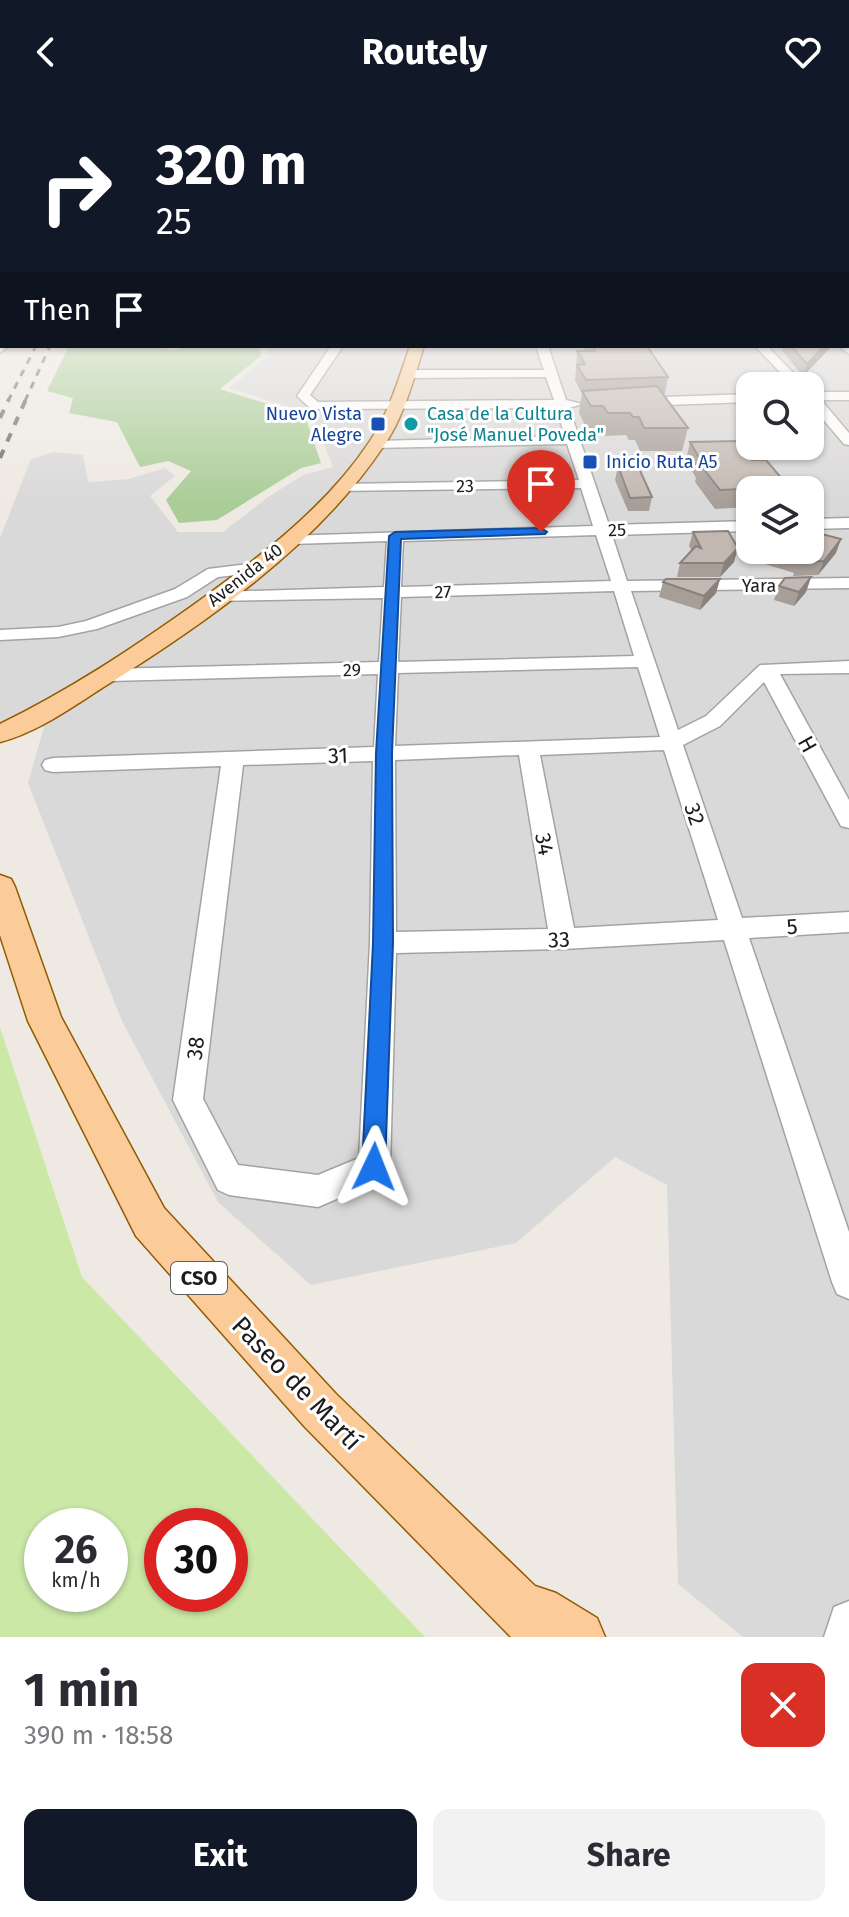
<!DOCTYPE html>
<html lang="en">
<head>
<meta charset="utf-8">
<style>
	:root { --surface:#fff; --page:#f2f2f3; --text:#2b2b33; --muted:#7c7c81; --accent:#111827 }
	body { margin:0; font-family:"Fira Sans",sans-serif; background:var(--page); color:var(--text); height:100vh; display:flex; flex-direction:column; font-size:30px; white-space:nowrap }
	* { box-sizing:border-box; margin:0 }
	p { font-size:26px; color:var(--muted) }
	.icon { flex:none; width:44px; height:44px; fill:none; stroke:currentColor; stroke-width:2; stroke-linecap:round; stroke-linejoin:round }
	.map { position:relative; height:1533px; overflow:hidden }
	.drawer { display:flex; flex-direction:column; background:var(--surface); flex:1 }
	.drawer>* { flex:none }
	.top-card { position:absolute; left:0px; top:0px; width:850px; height:244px; box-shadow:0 2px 6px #0004; background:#111827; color:#fff; overflow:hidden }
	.buttons { position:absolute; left:736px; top:268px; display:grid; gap:16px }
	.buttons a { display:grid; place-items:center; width:88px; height:88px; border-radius:16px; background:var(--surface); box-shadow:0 2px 6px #0004; font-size:40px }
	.speed { position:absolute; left:24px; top:1404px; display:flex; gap:16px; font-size:40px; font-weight:700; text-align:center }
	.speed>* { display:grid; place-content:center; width:104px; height:104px; border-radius:50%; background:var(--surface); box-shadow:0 2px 6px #0004; line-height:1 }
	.speed small { font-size:20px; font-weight:400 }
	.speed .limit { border:12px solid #d22; background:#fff; color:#111 }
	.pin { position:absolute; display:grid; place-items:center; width:68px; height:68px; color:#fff; margin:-82px -34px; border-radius:50% 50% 50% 0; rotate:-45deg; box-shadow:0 0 8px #0007 }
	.pin .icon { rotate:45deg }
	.me { position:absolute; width:88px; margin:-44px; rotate:2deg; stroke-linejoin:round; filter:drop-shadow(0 0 6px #0008) }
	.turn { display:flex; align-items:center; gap:28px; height:168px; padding:0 24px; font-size:36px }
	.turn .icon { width:104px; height:104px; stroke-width:2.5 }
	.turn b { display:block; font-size:56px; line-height:68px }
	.then { display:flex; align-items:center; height:76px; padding:0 24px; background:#0003; gap:16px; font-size:30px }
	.round { display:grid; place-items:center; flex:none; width:84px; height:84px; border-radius:16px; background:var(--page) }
	.head { display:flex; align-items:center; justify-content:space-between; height:136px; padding:0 24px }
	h1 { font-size:48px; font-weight:700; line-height:60px }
	.button { display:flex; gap:16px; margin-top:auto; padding:16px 24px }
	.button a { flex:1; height:92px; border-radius:16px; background:var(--accent); color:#fff; font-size:32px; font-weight:700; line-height:92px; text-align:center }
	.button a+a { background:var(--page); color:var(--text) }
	header { display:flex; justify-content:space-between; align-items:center; height:104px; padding:0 24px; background:var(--accent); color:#fff; font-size:36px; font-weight:700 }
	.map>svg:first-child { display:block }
	.residential { fill:#dad9d9; fill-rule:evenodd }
	.grass { fill:#cbe8a7; fill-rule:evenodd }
	.forest { fill:#aacd97 }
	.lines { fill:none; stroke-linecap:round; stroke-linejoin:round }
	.minor-casing { stroke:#a3a3a3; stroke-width:3 }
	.major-casing { stroke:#935b01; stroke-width:3 }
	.minor { fill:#fff; fill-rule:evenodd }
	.major { fill:#fbcc9a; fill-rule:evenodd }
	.rail-far1 { stroke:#6a6a6a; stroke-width:3; stroke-dasharray:7 7; stroke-linecap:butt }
	.rail { stroke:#6a6a6a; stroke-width:4; stroke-dasharray:9 9; stroke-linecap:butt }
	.wall { fill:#a79e98 }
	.shaded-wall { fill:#88817c }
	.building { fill:#c2b8b1; stroke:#88817c; stroke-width:2 }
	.route { fill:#1a73e8; stroke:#114b97; stroke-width:2 }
	.transit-dot { fill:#1a4fb4; stroke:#fff; stroke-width:3 }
	.culture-dot { fill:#0f9aa8; stroke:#fff; stroke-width:3 }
	.labels { text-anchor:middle; stroke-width:6; stroke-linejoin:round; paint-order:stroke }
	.far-transit-label { font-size:18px; fill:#164399; stroke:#fff; text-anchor:end }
	.far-culture-label { font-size:18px; fill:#0d838f; stroke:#fff; text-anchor:start }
	.far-street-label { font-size:18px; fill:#1c1c1c; stroke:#fff }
	.shield { fill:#fff; stroke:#606060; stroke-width:2 }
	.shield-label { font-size:20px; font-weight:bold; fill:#1c1c1c }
	.street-label { font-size:22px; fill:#1c1c1c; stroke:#fff }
	.near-street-label { font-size:26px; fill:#1c1c1c; stroke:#fff }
</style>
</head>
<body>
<header><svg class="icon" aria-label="back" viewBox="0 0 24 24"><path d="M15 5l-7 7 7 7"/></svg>Routely<svg class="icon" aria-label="heart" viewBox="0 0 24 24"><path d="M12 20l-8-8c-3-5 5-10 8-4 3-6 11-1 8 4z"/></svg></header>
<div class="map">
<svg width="849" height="1533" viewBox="0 0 849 1533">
	<rect width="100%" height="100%" fill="#eee9e2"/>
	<!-- residential -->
	<path class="residential" d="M849 185V1533H743L678 1480 667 1081 615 1053 516 1139 311 1181 218 1098 122 917 28 679 44 623 0 626V434L31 355 54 348 83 351 88 378 129 375 165 364 175 372 150 392 178 428H223L268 393 303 371 333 363 311 310 229 284 268 252 266 242H848ZM750 282H810V342H750ZM750 386H810V446H750Z"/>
	<!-- grass -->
	<path class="grass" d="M0 923 82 1173 425 1533H0ZM42 1422H110V1490H42ZM162 1422H230V1490H162Z"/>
	<!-- forest -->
	<polygon class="forest" points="69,242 141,242 176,246 185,242 260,242 261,252 220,285 305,312 321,359 301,364 217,416 179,419 166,396 191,367 168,357 140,363 117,318 69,309 73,294 47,287"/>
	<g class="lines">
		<defs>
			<g id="minor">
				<rect x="848" y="191" width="1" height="6"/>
				<polygon points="0,239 9,242 0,249"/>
				<polygon points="848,240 849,241 849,250 838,242"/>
				<path d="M331 242H343L310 291 318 298 554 296 546 273 407 274 401 270 407 266H544L536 242H548L566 296 582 300 569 304 609 421 750 417V427L612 431 627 477 849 474V484L631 487 678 626 706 612 760 561 849 557V569L780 570 849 696V724L841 722 764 578 720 622 683 641 742 814 849 808V828L749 834 849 1128V1195L837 1190 832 1178 724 836 563 845 396 849 390 1063 385 1074 318 1103 229 1091 218 1086 173 996 221 662 53 668 45 666 42 661 45 656 53 654 374 643 378 570 109 577 99 571 109 565 379 558 383 494 212 497 209 493 212 489 218 488 384 483 387 437 292 440 284 435 286 432 593 422 581 384 336 387 334 384 341 380 579 376 567 340 372 344 370 341 377 337 565 332 556 304 311 305 297 292ZM596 431 611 477 401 483 403 437ZM614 487 634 552 398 558 401 493ZM638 563 660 633 395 642 398 569ZM664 646 718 816 574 824 540 651ZM519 651 548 825 396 828 395 656ZM373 657 370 839 359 1054 318 1071 238 1061 203 995 243 661Z"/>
				<polygon points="755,242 767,242 806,282 793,282"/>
				<polygon points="810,288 849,288 849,296 821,296 849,329 849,341 844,340 810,300"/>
				<polygon points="750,290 750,298 637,302 631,298 637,294"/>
				<polygon points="849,414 849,424 810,425 810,415"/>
				<polygon points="257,459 265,464 263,468 218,473 187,493 97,525 58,533 0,536 0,526 58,523 86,517 175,485 208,465"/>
				<polygon points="849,1497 849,1533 824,1533 834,1503"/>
			</g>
			<g id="major">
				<path d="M410 242H424C413 277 404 313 383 343 316 443 203 521 102 584 71 604 36 629 0 638V620C68 587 130 546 192 502 257 455 325 405 370 337 389 309 399 274 410 242Z"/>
				<polygon points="0,771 11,775 15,783 61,913 164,1104 336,1290 535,1482 556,1489 597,1514 605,1533 511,1533 304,1322 136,1132 28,917 0,831"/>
			</g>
		</defs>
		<!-- minor casing -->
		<use href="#minor" class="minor-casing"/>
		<!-- major casing -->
		<use href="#major" class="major-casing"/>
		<!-- minor -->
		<use href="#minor" class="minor"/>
		<!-- major -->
		<use href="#major" class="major"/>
		<!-- rail-far1 -->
		<g class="rail-far1">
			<polyline points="8,297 36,242"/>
			<polyline points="25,297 50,242"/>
		</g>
		<!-- rail -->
		<g class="rail">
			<polyline points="0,314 9,295"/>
			<polyline points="0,354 26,295"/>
		</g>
	</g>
	<!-- wall -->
	<g class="wall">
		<polygon points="585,242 647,242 668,273 665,290 663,290 688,324 682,347 640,347 635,336 629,336 626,331 604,332 600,324 587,325 579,309 582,289 575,277 577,247 584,247"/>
		<polygon points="784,242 832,242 803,272 782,247"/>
		<polygon points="690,338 752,356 789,383 788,386 750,386 750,403 715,405 695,378 696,374 686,356"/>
		<polygon points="618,362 652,393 649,407 628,407 615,376"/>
		<polygon points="693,428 734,458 720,473 677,473 680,459 692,447 689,442"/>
		<polygon points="769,446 836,449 818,471 793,472 794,469 765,460"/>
		<polygon points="811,473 806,488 794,502 774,496 779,482"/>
		<polygon points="720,475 716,489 700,506 659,493 663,478"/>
	</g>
	<!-- shaded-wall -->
	<g class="shaded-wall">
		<polygon points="824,242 832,242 803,272 807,260"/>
		<polygon points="841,435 836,449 818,471 824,457"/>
		<polygon points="738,444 734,458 720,473 724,459"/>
		<polygon points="811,473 806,488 794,502 799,488"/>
		<polygon points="720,475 716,489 700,506 704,492"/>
	</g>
	<!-- building -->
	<g class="building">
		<polygon points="593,242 647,242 668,273 586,276 577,261 585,260 577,247 595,247"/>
		<polygon points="791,242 824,242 807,260"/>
		<polygon points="657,282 688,324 644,324 639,313 633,313 630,309 608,309 603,302 591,302 582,287"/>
		<polygon points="739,337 752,356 766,356 789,383 720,386 699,359 702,359 690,338"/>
		<polygon points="618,362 638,362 652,393 630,394"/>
		<polygon points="728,427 738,444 724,459 680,459 696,442 701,444 693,428"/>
		<polygon points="810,427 841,435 824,457 798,458 800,455 770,446 810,446"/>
		<polygon points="811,473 799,488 779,482 785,474"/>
		<polygon points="666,475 720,475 704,492 663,478"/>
	</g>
	<!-- sky -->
	<linearGradient id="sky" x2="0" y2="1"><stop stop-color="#8cc0e3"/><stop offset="0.46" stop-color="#f7f5f2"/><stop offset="1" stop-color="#f7f5f2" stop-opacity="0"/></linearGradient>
	<rect width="849" height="400" fill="url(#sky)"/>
	<!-- route -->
	<polygon class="route" points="541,424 547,428 545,430 401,435 392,649 393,839 385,1063 382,1072 374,1075 365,1072 362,1063 373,839 376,649 389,432 395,428"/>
	<!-- markers -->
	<g class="transit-dot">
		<rect x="370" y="312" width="16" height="16" rx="4"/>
		<rect x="582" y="350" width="16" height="16" rx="4"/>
	</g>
	<circle class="culture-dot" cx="411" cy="320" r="8"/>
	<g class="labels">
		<!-- far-transit labels -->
		<g class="far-transit-label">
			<text x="362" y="316">Nuevo Vista<tspan x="362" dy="21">Alegre</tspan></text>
			<text x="606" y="364" text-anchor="start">Inicio Ruta A5</text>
		</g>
		<!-- far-culture labels -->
		<g class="far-culture-label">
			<text x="427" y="316">Casa de la Cultura<tspan x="427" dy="21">"José Manuel Poveda"</tspan></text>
		</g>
		<!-- far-street labels -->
		<g class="far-street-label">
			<text transform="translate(465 382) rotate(-1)" y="6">23</text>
			<text transform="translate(617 426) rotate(-2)" y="6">25</text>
			<text transform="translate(245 471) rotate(-38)" y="6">Avenida 40</text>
			<text x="759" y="488">Yara</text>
			<text transform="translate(443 488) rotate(-2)" y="6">27</text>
			<text transform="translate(352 566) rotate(-1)" y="6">29</text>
		</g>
		<!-- shield labels -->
		<rect class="shield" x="171" y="1158" width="56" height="32" rx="6"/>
		<g class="shield-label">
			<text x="199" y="1181">CSO</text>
		</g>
		<!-- street labels -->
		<g class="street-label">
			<text transform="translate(808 640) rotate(61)" y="8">H</text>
			<text transform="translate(338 651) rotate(-2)" y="8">31</text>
			<text transform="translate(695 710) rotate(71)" y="8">32</text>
			<text transform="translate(545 740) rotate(79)" y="8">34</text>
			<text transform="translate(792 822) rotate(-3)" y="8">5</text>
			<text transform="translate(559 835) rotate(-2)" y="8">33</text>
			<text transform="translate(195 944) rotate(-83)" y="8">38</text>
		</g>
		<!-- near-street labels -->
		<g class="near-street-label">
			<text transform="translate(297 1279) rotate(46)" y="9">Paseo de Martí</text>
		</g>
	</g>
</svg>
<div class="buttons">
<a><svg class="icon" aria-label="search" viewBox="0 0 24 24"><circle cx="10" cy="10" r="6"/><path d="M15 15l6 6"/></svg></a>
<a><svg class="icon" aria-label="layers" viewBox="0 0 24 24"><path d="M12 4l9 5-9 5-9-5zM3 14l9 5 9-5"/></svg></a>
</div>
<div class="speed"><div>26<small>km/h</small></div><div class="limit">30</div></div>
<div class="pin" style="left:541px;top:428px;background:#d93025"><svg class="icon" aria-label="arrive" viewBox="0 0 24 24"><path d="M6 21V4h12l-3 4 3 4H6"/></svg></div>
<svg class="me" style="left:374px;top:1063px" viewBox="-20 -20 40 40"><path d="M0-17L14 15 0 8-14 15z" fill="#1a73e8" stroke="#fff" stroke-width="4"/></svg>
<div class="top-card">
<div class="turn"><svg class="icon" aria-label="right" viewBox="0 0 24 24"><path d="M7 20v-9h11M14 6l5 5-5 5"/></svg><div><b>320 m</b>25</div></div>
<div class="then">Then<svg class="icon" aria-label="arrive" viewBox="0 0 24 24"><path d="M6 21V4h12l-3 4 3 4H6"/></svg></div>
</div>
</div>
<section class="drawer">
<div class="head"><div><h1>1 min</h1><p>390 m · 18:58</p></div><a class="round" style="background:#d93025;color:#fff"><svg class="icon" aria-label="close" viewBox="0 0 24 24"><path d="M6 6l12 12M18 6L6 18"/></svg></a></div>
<div class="button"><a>Exit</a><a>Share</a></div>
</section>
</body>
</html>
